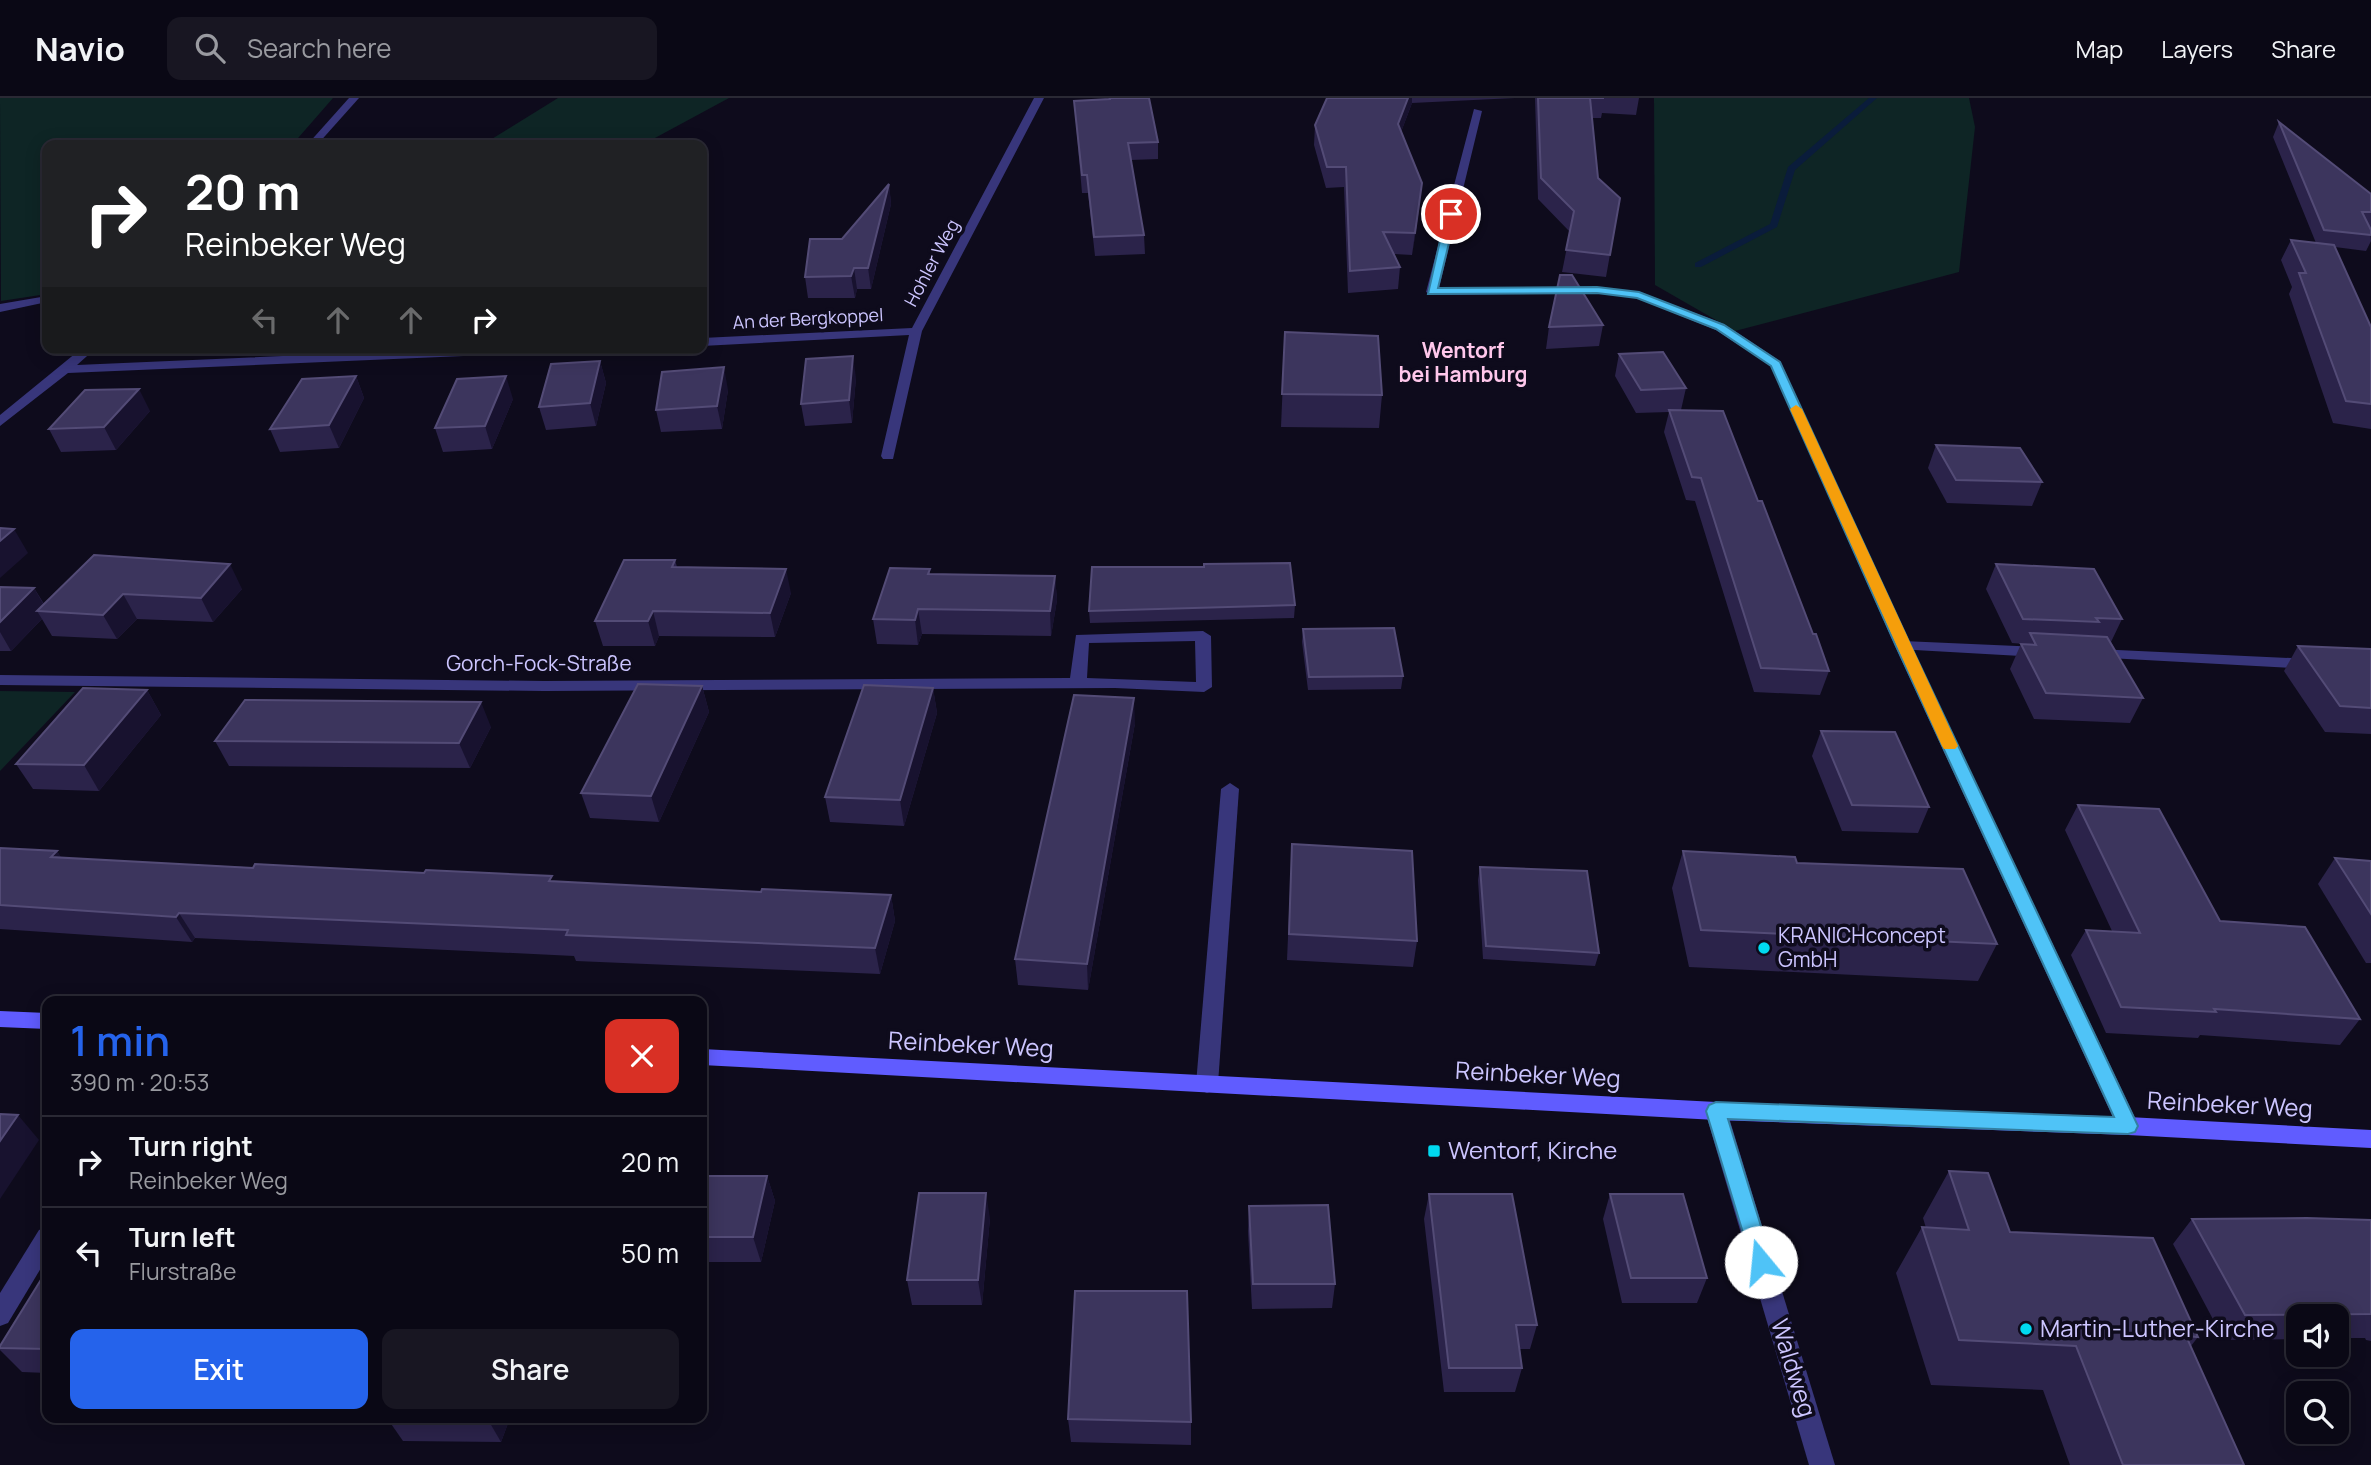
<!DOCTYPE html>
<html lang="en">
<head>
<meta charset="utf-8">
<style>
	:root { --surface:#0a0815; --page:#181622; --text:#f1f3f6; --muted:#999aa0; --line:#2a2934; --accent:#2563eb }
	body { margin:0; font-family:Manrope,sans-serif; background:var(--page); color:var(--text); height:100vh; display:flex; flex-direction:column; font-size:26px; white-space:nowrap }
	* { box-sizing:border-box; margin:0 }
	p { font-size:23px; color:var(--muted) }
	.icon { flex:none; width:38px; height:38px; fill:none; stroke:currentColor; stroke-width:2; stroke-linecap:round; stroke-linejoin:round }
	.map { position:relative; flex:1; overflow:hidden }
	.side { position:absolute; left:42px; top:898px; width:665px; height:427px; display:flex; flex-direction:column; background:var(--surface); border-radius:14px; box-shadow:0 4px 18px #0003,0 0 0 2px var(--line) }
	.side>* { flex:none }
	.top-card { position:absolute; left:42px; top:42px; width:665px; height:214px; border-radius:14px; box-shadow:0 4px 18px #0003,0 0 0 2px var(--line); background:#202124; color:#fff; overflow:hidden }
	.buttons { position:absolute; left:2286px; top:1206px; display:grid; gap:14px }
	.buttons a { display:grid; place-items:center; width:63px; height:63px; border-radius:14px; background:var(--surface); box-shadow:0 4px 18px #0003,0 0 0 2px var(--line); font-size:35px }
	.pin { position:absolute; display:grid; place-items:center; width:60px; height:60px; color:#fff; margin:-30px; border:4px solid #fff; border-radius:50%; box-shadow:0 2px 7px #0007 }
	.me { position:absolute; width:77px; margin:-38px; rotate:343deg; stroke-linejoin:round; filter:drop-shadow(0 0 5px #0008) }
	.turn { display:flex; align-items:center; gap:24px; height:147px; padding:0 28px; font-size:32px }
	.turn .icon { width:91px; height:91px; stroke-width:2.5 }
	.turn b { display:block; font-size:49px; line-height:60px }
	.lanes { display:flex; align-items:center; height:66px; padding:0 28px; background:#0003; justify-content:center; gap:35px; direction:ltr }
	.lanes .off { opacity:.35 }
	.round { display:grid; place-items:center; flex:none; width:74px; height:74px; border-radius:14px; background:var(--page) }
	.head { display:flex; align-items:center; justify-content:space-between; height:119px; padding:0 28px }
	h1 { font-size:42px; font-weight:600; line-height:52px; color:var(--accent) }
	.primary-button { display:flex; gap:14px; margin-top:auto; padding:14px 28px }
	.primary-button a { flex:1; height:80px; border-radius:14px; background:var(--accent); color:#fff; font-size:28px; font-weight:600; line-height:80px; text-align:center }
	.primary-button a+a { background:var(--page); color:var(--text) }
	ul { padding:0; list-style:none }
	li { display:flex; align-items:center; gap:21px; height:91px; padding:0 28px; border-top:2px solid var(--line) }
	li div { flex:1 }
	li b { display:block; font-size:26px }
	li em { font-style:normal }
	header { display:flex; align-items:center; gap:42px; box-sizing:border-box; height:98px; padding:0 35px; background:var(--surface); border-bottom:2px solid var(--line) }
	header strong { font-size:33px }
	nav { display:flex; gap:38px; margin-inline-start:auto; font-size:24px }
	.search { width:490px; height:63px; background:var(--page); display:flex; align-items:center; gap:18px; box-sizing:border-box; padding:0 24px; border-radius:14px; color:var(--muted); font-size:26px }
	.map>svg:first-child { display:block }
	.green { fill:#0e2525 }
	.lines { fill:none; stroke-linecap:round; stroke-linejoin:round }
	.stream { fill:#0a1c3b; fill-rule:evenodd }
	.service { fill:#38367b; fill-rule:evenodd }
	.minor { fill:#38367b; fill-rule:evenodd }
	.secondary { fill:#605cff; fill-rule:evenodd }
	.wall { fill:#2b234a }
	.shaded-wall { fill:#18122f }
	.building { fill:#3c355d; stroke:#534b76; stroke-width:2 }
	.route { fill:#4fc3f7; stroke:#337fa1; stroke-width:2 }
	.slow { fill:#f59e0b }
	.poi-dot { fill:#00d9f0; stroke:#0e0b1c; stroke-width:2.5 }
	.labels { text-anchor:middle; stroke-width:7; stroke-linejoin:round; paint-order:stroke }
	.far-street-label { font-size:18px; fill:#ccc5ff; stroke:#0e0b1c }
	.far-quarter-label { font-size:21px; font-weight:bold; fill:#ffc7eb; stroke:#0e0b1c }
	.street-label { font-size:21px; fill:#ccc5ff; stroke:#0e0b1c }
	.poi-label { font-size:21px; fill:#ccc5ff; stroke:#0e0b1c; text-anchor:start }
	.near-street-label { font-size:24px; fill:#ccc5ff; stroke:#0e0b1c }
	.near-poi-label { font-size:24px; fill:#ccc5ff; stroke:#0e0b1c; text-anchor:start }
</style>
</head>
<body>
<header>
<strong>Navio</strong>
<div class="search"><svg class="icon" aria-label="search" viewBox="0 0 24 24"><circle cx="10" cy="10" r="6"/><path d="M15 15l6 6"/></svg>Search here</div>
<nav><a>Map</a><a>Layers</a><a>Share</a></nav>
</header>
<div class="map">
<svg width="2371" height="1367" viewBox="0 0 2371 1367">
	<rect width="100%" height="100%" fill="#0e0b1c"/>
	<!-- green -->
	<g class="green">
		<polygon points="0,0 333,0 292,47 47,47 47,196 1,203"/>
		<polygon points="558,0 729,0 642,47 482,47"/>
		<polygon points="1654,0 1969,0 1975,29 1959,174 1735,233 1655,187"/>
		<polygon points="0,593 75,594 0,673"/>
	</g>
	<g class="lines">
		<!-- stream -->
		<polygon class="stream" points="1869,0 1877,0 1795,72 1777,129 1701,169 1695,169 1695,165 1770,126 1788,69"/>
		<!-- service -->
		<g class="service">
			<polygon points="47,198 47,204 0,214 0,206"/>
			<polygon points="1903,543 2040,549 2048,554 2040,559 1897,551 1895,548"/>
			<polygon points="2096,551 2312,561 2320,566 2312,571 2090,559 2088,556"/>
			<polygon points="1230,685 1239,691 1218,986 1214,992 1207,995 1200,992 1196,986 1221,691"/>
			<polygon points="47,1129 47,1160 8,1225 0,1228 0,1195 39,1132"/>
		</g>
		<!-- minor -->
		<g class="minor">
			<polygon points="349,0 359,0 317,47 307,47"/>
			<polygon points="1034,0 1044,0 922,233 893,361 883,361 881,358 909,237 702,248 702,240 912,230"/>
			<polygon points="1474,11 1482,13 1439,190 1597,189 1639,194 1724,226 1780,263 1911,548 2139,1028 2136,1034 2128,1037 2120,1034 2117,1028 1895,548 1771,268 1716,232 1637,200 1597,195 1432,197 1426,194"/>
			<polygon points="82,250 96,250 77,267 466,250 564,250 558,254 68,275 0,328 0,317"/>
			<path d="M1203 533 1211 538 1212 589 1204 594 1115 590 544 593 0 587V577L544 583 1070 580 1076 537ZM1195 543 1196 584 1087 580 1089 545Z"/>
			<polygon points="1716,1004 1724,1007 1727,1013 1835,1367 1809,1367 1705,1013 1708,1007"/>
		</g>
		<!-- secondary -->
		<g class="secondary">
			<polygon points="0,913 47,915 47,931 0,929"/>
			<polygon points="702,951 1716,1004 2128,1019 2371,1032 2371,1050 2128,1037 1716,1022 702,967"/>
		</g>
	</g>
	<!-- wall -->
	<g class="wall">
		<polygon points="1108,0 1149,0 1158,44 1158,61 1131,62 1144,137 1145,156 1095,158 1088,95 1082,95 1074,3 1108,1"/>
		<polygon points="1327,0 1515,0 1412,5 1401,34 1420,106 1412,157 1394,156 1400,169 1398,191 1348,195 1344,89 1326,90 1314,47 1315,27"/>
		<polygon points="1535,0 1639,0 1636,17 1602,15 1601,20 1592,20 1598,80 1620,100 1606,179 1562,174 1570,134 1538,101"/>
		<polygon points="2279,24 2371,96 2371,130 2370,130 2371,143 2366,153 2335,149 2371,229 2371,331 2333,325 2289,196 2292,189 2281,162 2291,142 2316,145 2273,39"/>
		<polygon points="889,86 891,106 871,191 857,191 855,200 808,200 805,179 842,141"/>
		<polygon points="1603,227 1599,248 1546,251 1549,229"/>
		<polygon points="1285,234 1382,297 1379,330 1281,329"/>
		<polygon points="1619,256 1686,290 1681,312 1758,403 1829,573 1820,597 1754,594 1695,403 1686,402 1664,334 1669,314 1636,315 1615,278"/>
		<polygon points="600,263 606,285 596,328 546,332 539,309"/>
		<polygon points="356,278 364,300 339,350 280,354 270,331"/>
		<polygon points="856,280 852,325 805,328 801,306"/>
		<polygon points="728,292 722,331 661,334 656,312"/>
		<polygon points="513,301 492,351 443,354 435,330"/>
		<polygon points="150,313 116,352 61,354 49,331"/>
		<polygon points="1936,347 2042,384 2032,408 1947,405 1928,370"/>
		<polygon points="94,457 242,491 213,524 137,521 117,541 52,538 42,521 11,553 0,553 0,489 34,490 44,506"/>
		<polygon points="675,462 677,469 791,495 775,539 659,538 655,548 603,548 595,523"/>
		<polygon points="1996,466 2122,521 2111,544 2143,600 2130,625 2034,621 2010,571 2021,546 2025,546 2012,545 1986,491"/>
		<polygon points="1204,469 1295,507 1294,520 1090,525 1089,513"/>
		<polygon points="930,471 930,476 1055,478 1057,502 1051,538 922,536 918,547 877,546 873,521"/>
		<polygon points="1303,531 1403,578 1401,591 1308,592 1302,544"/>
		<polygon points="2298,548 2371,551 2371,636 2325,634 2284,573"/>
		<polygon points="702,588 709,614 659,724 590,720 581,695"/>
		<polygon points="933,590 937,615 904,728 830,724 825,699"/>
		<polygon points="147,592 161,617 99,693 33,691 16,666"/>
		<polygon points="1135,625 1088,892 1018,887 1015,861"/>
		<polygon points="491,629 470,670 229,668 215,643"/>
		<polygon points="1821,633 1929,709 1918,735 1842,733 1812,658"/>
		<polygon points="2078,707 2220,823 2360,921 2340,947 2200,937 2198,940 2106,935 2071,857 2086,832 2112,833 2065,732"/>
		<polygon points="1292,746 1417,843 1413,869 1287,862"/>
		<polygon points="0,750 57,753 61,760 761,794 891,797 895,823 880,876 576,863 574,858 195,840 192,844 0,831"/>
		<polygon points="1683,753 1797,765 1997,846 1978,883 1689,869 1672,790"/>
		<polygon points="2335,760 2371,763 2371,865 2366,865 2318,786"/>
		<polygon points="1480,769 1599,855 1595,868 1483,861 1478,782"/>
		<polygon points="1949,1073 2010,1134 2198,1239 2191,1248 2244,1367 2070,1367 2043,1292 1931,1287 1896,1175 1922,1129 1926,1130 1923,1120"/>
		<polygon points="702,1078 767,1078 775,1103 761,1164 702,1164"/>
		<polygon points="1429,1096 1537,1227 1530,1251 1520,1251 1522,1270 1515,1294 1444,1294 1424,1121"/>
		<polygon points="1610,1096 1707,1180 1697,1205 1622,1205 1603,1121"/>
		<polygon points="1249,1108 1335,1186 1332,1210 1252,1211 1248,1133"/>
		<polygon points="990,1120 982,1207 912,1207 907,1182"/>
		<polygon points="2192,1121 2371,1122 2371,1243 2366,1242 2365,1240 2336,1240 2336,1218 2298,1218 2298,1241 2224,1242 2173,1146"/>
		<polygon points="47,1172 47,1275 22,1274 0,1252 0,1248"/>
		<polygon points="387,1320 510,1320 501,1344 403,1343"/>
		<polygon points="1068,1321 1191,1324 1191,1347 1071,1344"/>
	</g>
	<!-- shaded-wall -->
	<g class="shaded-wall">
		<polygon points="1408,0 1412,0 1412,5 1396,47 1398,26"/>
		<polygon points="1422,85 1420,106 1412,157 1415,135"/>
		<polygon points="889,86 891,106 871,191 868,170"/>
		<polygon points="854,170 857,191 855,200 851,178"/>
		<polygon points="853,258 856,280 852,325 849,302"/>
		<polygon points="600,263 606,285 596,328 590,305"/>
		<polygon points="724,269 728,292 722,331 717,308"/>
		<polygon points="356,278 364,300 339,350 329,327"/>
		<polygon points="506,278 513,301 492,351 485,328"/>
		<polygon points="139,291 150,313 116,352 104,329"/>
		<polygon points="14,431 28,455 0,480 0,443"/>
		<polygon points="230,466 242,491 213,524 201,500"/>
		<polygon points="786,471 791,495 775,539 770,515"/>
		<polygon points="1055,478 1057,502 1051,538 1050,513"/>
		<polygon points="34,490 48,514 37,513 42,521 11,553 0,534 0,524"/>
		<polygon points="123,496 137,521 117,541 103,517"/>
		<polygon points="918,511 922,536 918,547 915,522"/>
		<polygon points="653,513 659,538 655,548 648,523"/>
		<polygon points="702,588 709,614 659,724 651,698"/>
		<polygon points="933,590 937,615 904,728 900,702"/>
		<polygon points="147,592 161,617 99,693 84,667"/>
		<polygon points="1134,600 1135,625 1088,892 1087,866"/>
		<polygon points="481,604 491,629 470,670 459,645"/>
		<polygon points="57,753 74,779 51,759"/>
		<polygon points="891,797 895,823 880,876 875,850"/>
		<polygon points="179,815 195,840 192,844 176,819"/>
		<polygon points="18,1017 39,1042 0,1101 0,1043"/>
		<polygon points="767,1078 775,1103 761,1164 753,1139"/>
		<polygon points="986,1095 990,1120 982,1207 978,1182"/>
		<polygon points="487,1320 510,1320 501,1344"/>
	</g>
	<!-- building -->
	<g class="building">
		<polygon points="1110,0 1149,0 1158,44 1128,45 1144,137 1094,139 1087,77 1082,77 1074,3 1110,1"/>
		<polygon points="1327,0 1408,0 1398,26 1422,85 1415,135 1383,134 1400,169 1350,173 1346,69 1327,69 1315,27"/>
		<polygon points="1538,0 1604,0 1590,0 1598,80 1620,100 1610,157 1566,152 1574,113 1541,80"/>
		<polygon points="2279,24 2371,96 2371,114 2362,114 2371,132 2371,137 2324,132"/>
		<polygon points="889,86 868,170 854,170 851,178 805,179 810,141 842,141"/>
		<polygon points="2291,142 2334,147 2371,229 2371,306 2346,303 2299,175 2306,175"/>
		<polygon points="1560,177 1572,177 1603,227 1549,229"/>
		<polygon points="1285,234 1378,238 1382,297 1282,296"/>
		<polygon points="1663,254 1686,290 1641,292 1619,256"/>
		<polygon points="853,258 849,302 801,306 806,261"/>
		<polygon points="600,263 590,305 539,309 551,266"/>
		<polygon points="724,269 717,308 656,312 662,274"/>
		<polygon points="356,278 329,327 270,331 302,281"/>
		<polygon points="506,278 485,328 435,330 457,281"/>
		<polygon points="139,291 104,329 49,331 85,292"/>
		<polygon points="1669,312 1723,313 1758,403 1762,403 1813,536 1816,536 1829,573 1761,570 1701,380 1692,379"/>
		<polygon points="1936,347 2020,350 2042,384 1956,382"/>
		<polygon points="0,430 14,431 0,443"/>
		<polygon points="94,457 230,466 201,500 123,496 103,517 37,513"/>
		<polygon points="624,462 675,462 672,469 786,471 770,515 653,513 648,523 595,523"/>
		<polygon points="1290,465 1295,507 1089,513 1092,469 1204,469 1204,466"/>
		<polygon points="1996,466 2094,471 2122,521 2096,520 2099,524 2023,521"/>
		<polygon points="890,470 930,471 928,476 1055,478 1050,513 918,511 915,522 873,521"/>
		<polygon points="0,489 34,490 0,524"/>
		<polygon points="1394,530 1403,578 1309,579 1303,531"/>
		<polygon points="2030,535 2107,539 2143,600 2046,595 2021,546 2036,547"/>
		<polygon points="2298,548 2371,551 2371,610 2340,608"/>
		<polygon points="638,586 702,588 651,698 581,695"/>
		<polygon points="864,587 933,590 900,702 825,699"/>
		<polygon points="83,590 147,592 84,667 16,666"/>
		<polygon points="1074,597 1134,600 1087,866 1015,861"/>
		<polygon points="245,602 481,604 459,645 215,643"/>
		<polygon points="1821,633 1895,634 1929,709 1852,707"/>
		<polygon points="2078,707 2159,711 2220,823 2305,829 2360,921 2214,911 2216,914 2121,909 2086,832 2140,835"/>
		<polygon points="1292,746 1412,753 1417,843 1289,836"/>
		<polygon points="0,750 57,753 51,759 253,770 255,766 424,775 426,772 552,778 549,783 761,794 762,791 891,797 875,850 566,837 568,832 179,815 176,819 0,807"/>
		<polygon points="1683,753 1795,759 1797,765 1963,771 1997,846 1701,832"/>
		<polygon points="2335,760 2371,763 2371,816"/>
		<polygon points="1480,769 1587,773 1599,855 1486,848"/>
		<polygon points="0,1016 18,1017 0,1043"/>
		<polygon points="1949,1073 1988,1075 2010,1134 2153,1140 2198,1239 2186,1238 2244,1367 2123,1367 2076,1248 1959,1242 1922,1129 1969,1132"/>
		<polygon points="702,1078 767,1078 753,1139 702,1139"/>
		<polygon points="919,1095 986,1095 978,1182 907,1182"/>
		<polygon points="1429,1096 1512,1096 1537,1227 1516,1227 1522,1270 1449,1270"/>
		<polygon points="1610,1096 1683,1096 1707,1180 1631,1180"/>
		<polygon points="1328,1107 1335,1186 1253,1186 1249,1108"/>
		<polygon points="2307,1120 2371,1122 2371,1216 2245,1217 2192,1121"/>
		<polygon points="47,1172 47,1251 0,1250 0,1248"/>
		<polygon points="1075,1193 1187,1193 1191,1324 1068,1321"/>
	</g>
	<!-- route -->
	<polygon class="route" points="1451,113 1456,116 1438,190 1597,189 1639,194 1724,227 1780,264 1911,548 2138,1028 2135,1034 2128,1036 1728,1021 1772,1164 1769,1171 1761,1174 1754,1171 1706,1013 1709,1007 1716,1004 2114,1019 1896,548 1771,268 1716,231 1637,200 1597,195 1428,196 1446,116"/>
	<!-- slow -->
	<polygon class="slow" points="1796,307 1802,311 1958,648 1955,651 1944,651 1942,648 1790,311"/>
	<!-- markers -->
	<g class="poi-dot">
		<circle cx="1764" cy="850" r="7"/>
		<rect x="1427" y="1046" width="14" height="14" rx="3.5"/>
		<circle cx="2026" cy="1231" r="7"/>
	</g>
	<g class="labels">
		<!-- far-street labels -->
		<g class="far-street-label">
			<text transform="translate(932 165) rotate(-62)" y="6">Hohler Weg</text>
			<text transform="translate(808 221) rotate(-3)" y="6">An der Bergkoppel</text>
		</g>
		<!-- far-quarter labels -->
		<g class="far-quarter-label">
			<text x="1463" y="260">Wentorf<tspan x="1463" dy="24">bei Hamburg</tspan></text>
		</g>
		<!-- street labels -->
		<g class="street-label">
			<text x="539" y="573">Gorch-Fock-Straße</text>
		</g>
		<!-- poi labels -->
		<g class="poi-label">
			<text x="1778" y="845">KRANICHconcept<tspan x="1778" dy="24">GmbH</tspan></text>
		</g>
		<!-- near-street labels -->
		<g class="near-street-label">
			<text transform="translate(971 947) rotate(3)" y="8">Reinbeker Weg</text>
			<text transform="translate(1538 977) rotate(3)" y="8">Reinbeker Weg</text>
			<text transform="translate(2230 1007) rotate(3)" y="8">Reinbeker Weg</text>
			<text transform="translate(1793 1270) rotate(73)" y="8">Waldweg</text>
		</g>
		<!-- near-poi labels -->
		<g class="near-poi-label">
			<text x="1448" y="1061">Wentorf, Kirche</text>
			<text x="2040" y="1239">Martin-Luther-Kirche</text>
		</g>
	</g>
</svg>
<div class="buttons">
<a><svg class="icon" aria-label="sound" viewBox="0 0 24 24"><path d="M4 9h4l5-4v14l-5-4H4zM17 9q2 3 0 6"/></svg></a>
<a><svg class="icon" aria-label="search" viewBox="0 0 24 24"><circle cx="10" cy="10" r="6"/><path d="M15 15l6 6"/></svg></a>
</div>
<div class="pin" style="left:1451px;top:116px;background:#d93025"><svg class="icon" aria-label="arrive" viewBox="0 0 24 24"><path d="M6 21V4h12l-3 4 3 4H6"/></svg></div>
<svg class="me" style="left:1761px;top:1164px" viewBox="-20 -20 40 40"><circle r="19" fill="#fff"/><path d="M0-13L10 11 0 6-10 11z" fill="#4fc3f7"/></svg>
<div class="top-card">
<div class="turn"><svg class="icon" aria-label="right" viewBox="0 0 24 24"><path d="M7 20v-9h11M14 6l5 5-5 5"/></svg><div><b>20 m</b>Reinbeker Weg</div></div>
<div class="lanes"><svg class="icon off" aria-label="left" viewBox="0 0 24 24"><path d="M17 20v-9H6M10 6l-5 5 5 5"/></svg><svg class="icon off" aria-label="ahead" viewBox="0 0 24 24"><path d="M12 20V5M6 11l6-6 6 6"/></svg><svg class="icon off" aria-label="ahead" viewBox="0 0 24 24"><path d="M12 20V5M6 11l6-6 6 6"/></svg><svg class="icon" aria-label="right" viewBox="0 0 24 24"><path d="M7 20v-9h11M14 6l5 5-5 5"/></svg></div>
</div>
<section class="side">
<div class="head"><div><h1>1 min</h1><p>390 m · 20:53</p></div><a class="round" style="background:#d93025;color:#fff"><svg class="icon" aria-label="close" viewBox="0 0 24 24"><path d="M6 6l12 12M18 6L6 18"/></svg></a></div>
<ul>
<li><svg class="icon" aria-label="right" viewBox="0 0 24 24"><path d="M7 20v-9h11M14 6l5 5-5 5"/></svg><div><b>Turn right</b><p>Reinbeker Weg</p></div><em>20 m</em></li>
<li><svg class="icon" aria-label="left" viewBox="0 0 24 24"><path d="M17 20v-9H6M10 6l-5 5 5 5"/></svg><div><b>Turn left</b><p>Flurstraße</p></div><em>50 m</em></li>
</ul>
<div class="primary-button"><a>Exit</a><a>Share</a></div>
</section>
</div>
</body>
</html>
